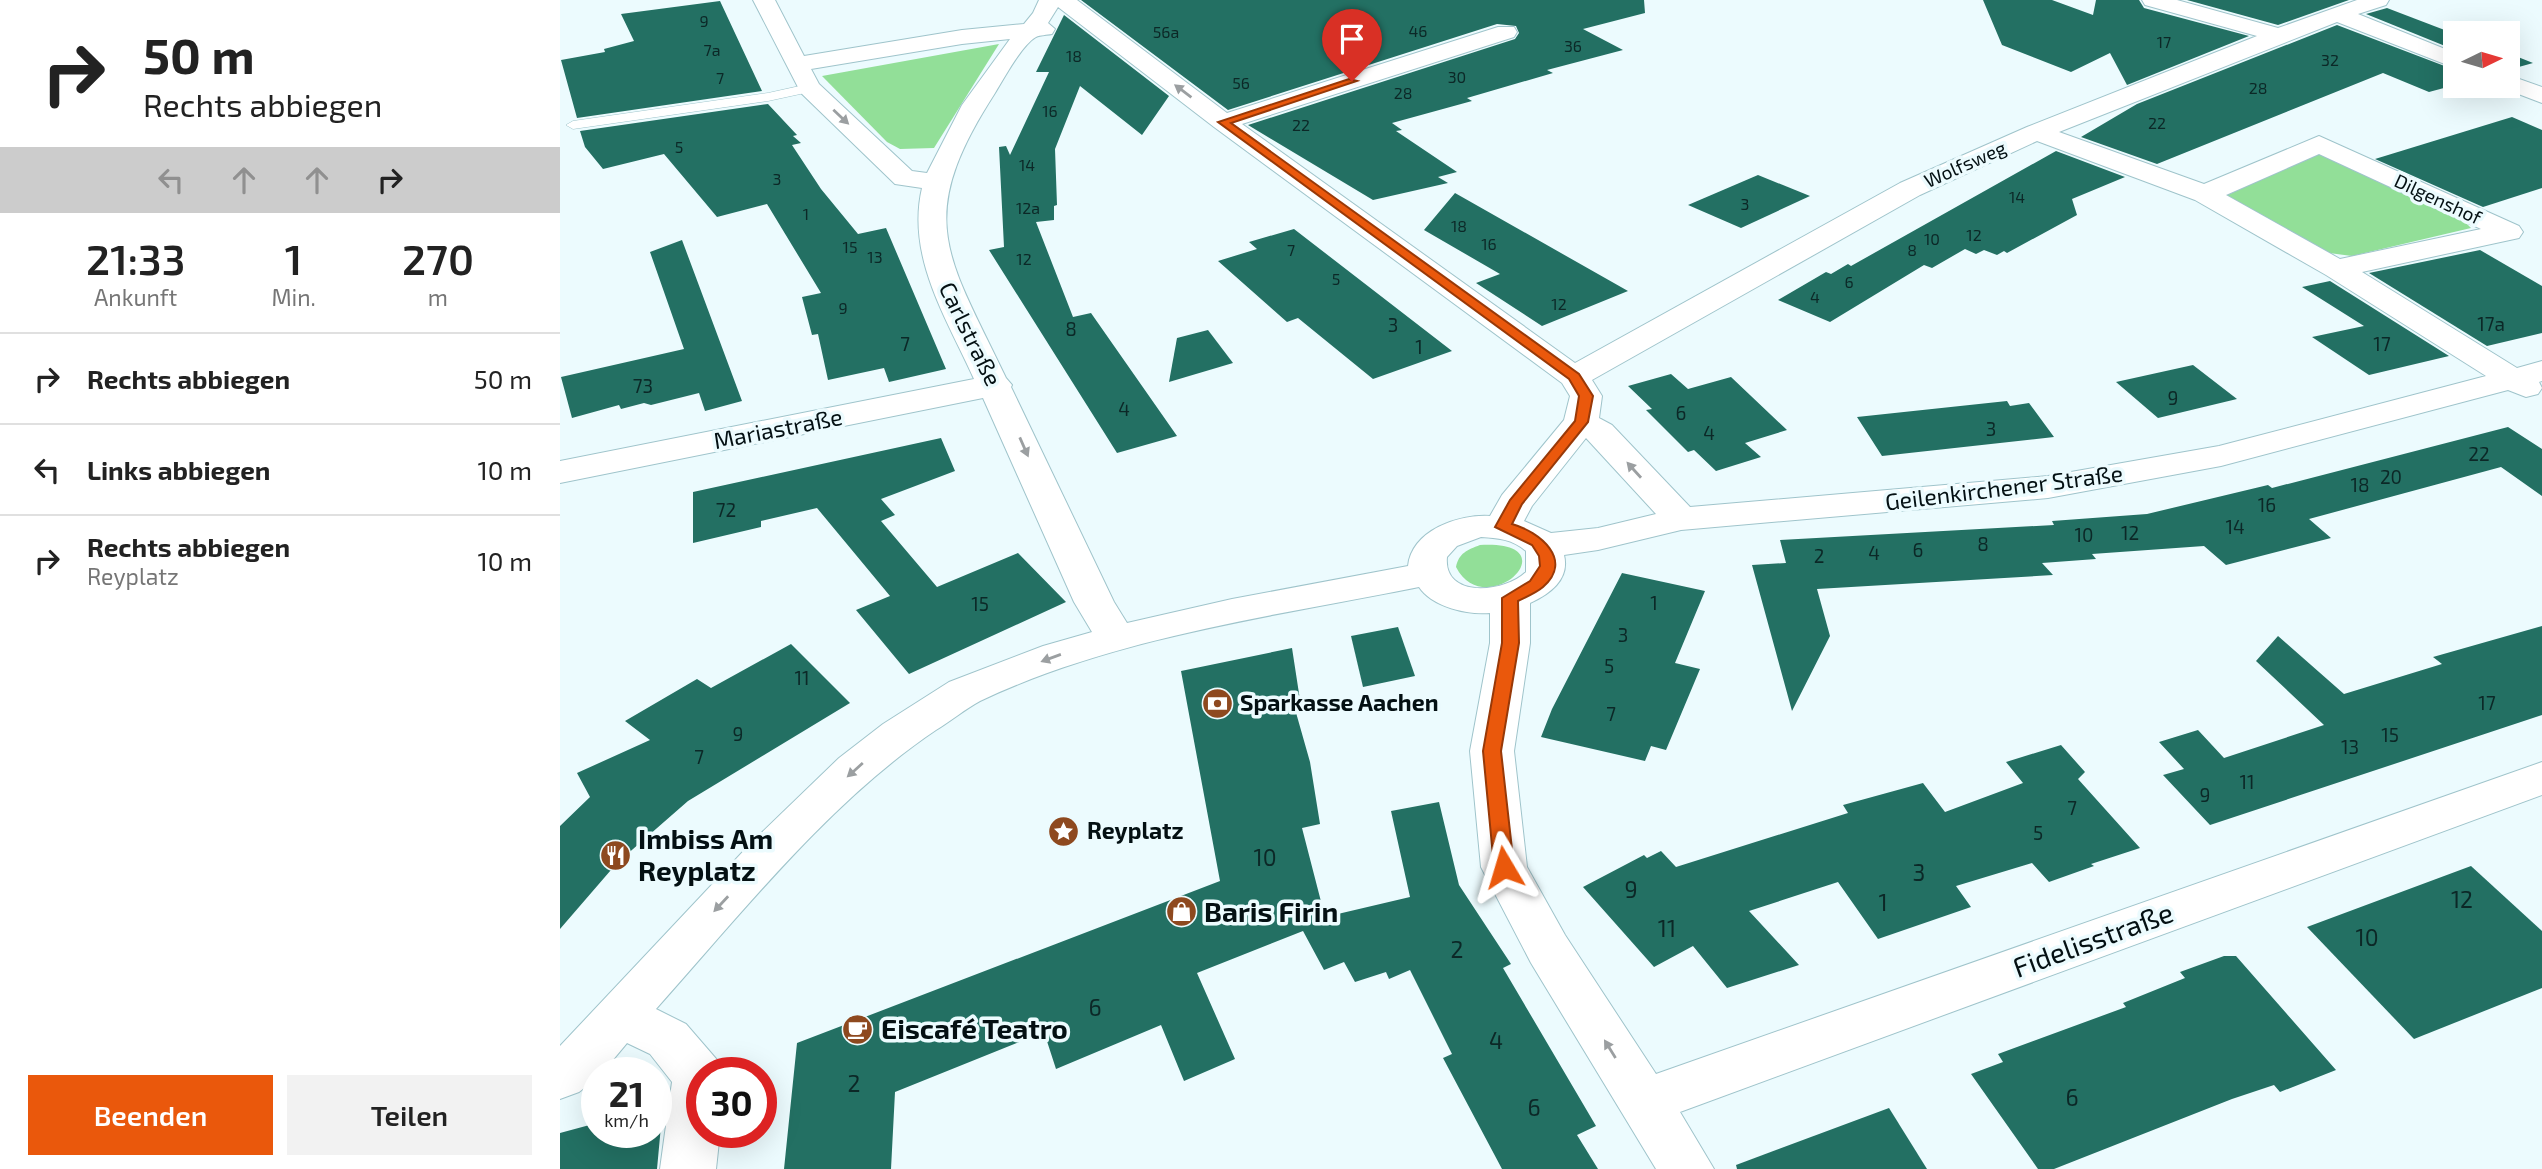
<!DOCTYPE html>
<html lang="de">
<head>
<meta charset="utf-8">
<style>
	:root { --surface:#fff; --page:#f2f2f2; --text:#222; --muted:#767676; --line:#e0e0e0; --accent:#ea580c }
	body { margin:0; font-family:"Exo 2",sans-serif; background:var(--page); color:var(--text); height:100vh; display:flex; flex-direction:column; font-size:26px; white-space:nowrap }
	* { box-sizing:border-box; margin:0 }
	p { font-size:23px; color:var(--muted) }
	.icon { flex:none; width:38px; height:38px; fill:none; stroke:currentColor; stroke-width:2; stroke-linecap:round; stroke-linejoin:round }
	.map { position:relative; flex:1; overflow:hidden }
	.details { display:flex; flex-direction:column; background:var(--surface); width:560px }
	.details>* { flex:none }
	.hud { background:#fff; color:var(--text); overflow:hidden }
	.needle { width:46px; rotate:85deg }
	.fabs { position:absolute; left:1883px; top:21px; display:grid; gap:14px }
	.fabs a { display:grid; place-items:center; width:77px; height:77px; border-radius:0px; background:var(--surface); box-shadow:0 7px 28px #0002; font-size:35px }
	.speed { position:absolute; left:21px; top:1057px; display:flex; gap:14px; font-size:35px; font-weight:700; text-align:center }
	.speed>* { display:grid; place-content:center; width:91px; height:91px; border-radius:50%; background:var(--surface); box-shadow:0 7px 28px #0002; line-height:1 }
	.speed small { font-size:18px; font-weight:400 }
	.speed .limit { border:10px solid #d22; background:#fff; color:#111 }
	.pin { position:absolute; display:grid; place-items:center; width:60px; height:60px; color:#fff; margin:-72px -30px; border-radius:50% 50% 50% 0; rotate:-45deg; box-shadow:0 0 7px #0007 }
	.pin .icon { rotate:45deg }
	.me { position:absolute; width:77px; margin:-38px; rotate:353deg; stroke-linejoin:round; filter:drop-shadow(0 0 5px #0008) }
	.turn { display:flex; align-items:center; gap:24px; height:147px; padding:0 28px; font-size:32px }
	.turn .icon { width:91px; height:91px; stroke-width:2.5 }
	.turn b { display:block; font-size:49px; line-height:60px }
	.lanes { display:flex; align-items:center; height:66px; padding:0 28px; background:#0003; justify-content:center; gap:35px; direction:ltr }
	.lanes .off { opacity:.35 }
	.eta { display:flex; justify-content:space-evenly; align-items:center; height:119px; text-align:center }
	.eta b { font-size:42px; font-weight:600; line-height:49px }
	.button { display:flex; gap:14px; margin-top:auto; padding:14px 28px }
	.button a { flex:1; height:80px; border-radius:0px; background:var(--accent); color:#fff; font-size:28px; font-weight:600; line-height:80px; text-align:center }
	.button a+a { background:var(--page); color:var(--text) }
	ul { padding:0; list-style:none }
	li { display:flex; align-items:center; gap:21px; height:91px; padding:0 28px; border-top:2px solid var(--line) }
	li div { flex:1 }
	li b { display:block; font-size:26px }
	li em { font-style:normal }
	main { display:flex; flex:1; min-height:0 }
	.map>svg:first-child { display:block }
	.green { fill:#92df98 }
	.building { fill:#237063 }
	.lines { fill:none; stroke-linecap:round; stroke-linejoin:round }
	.service-casing { stroke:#9fc4cb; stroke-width:1 }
	.minor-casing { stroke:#9fc4cb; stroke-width:2 }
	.service { fill:#fff; fill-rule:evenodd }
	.minor { fill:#fff; fill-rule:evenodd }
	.oneway { fill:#9b9fa1 }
	.route { fill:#ea580c; stroke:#983908; stroke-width:2 }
	.labels { text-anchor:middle; stroke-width:7; stroke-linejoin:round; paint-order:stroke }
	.far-number-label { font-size:16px; fill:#0c2827 }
	.far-street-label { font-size:19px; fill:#041013; stroke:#ecfbfe }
	.number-label { font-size:19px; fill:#0c2827 }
	.street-label { font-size:23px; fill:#041013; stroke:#ecfbfe }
	.poi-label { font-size:23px; font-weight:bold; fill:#041013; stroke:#ecfbfe; text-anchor:start }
	.near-number-label { font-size:23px; fill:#0c2827 }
	.near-poi-label { font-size:28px; font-weight:bold; fill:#041013; stroke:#ecfbfe; text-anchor:start }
	.near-street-label { font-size:28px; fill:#041013; stroke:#ecfbfe }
</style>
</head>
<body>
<main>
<section class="details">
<div class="hud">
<div class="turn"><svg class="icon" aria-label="right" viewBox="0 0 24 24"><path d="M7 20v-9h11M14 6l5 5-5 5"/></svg><div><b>50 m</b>Rechts abbiegen</div></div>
<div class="lanes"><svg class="icon off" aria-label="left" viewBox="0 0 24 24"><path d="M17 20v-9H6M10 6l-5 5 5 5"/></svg><svg class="icon off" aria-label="ahead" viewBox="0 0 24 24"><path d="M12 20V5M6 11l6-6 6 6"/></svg><svg class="icon off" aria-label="ahead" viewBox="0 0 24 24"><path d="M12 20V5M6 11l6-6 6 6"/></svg><svg class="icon" aria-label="right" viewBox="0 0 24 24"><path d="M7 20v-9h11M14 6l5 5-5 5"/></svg></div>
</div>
<div class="eta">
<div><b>21:33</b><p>Ankunft</p></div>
<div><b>1</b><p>Min.</p></div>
<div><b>270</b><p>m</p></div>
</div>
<ul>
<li><svg class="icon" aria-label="right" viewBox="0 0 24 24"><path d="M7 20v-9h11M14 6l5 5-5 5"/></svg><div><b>Rechts abbiegen</b></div><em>50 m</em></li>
<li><svg class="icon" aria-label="left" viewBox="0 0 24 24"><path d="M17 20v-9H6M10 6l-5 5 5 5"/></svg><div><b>Links abbiegen</b></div><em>10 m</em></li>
<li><svg class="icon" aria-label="right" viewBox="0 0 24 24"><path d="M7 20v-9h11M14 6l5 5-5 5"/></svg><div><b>Rechts abbiegen</b><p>Reyplatz</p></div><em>10 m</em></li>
</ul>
<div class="button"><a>Beenden</a><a>Teilen</a></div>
</section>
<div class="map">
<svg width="1982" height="1169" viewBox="0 0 1982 1169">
	<rect width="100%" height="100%" fill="#ecfbfe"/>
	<!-- green -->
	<g class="green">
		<polygon points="439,44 374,148 340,149 327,142 262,76"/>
		<polygon points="1759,153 1898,215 1911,228 1792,256 1769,253 1663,197"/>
		<path d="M920 545C1014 540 926 625 896 567 899 553 907 550 920 545Z"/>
	</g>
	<!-- building -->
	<g class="building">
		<polygon points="521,0 1084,0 1085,13 1023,29 1063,50 987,70 993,73 907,98 912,101 832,123 842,130 836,131 897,172 878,177 888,183 813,200 688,125 955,39 959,33 956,26 937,24 668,110"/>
		<polygon points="1423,0 1492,0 1533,15 1536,0 1579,0 1584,8 1689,36 1567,85 1550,53 1511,72 1442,45"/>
		<polygon points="1627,0 1789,0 1718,25"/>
		<polygon points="160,1 202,91 17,118 1,60 45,52 44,49 74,41 61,14"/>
		<polygon points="1827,8 1895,34 1895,50 1806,14"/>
		<polygon points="504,15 609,96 582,135 520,86 495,149 497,205 494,206 494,220 476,222 513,317 531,313 617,436 557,453 429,250 444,247 439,147 446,146 450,155 489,72 476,72"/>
		<polygon points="1777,25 1895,70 1895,85 1869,92 1823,73 1597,164 1521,137 1577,104"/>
		<polygon points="1948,53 1973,63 1948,70"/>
		<polygon points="208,104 237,135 233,136 241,143 232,145 261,189 298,234 326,228 386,369 329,382 324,368 268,380 258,334 252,335 242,297 261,293 207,204 157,217 104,154 43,169 25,147 20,131"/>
		<polygon points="1952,117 1982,130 1982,188 1923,207 1815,159"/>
		<polygon points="1496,151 1565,177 1512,199 1517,215 1447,253 1444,251 1437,255 1424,250 1416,254 1405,249 1372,268 1364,265 1270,322 1218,300 1266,272 1271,274 1288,264 1291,266"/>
		<polygon points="1198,175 1250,196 1181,228 1128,205"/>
		<polygon points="895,193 1068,291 982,326 916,283 940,274 864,230"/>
		<polygon points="734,229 892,351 813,379 738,318 727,322 658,261 697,249 689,242"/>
		<polygon points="122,240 182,401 145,411 139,393 91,405 84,403 61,409 59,405 12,418 1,377 124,349 90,252"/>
		<polygon points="1920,250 1982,286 1982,333 1927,346 1809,273"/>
		<polygon points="1770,281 1889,356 1809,375 1752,337 1804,326 1742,287"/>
		<polygon points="648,330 673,363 609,382 617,338"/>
		<polygon points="1633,365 1677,399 1598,418 1556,382"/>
		<polygon points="1111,374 1128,389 1171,377 1227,430 1185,443 1201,457 1156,471 1134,450 1128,452 1086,410 1092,409 1068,386"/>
		<polygon points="1447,401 1450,406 1469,403 1494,437 1322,456 1297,417"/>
		<polygon points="1948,427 1982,449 1982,496 1941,467 1749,519 1771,538 1666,565 1644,546 1532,554 1536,559 1482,563 1493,575 1257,589 1270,636 1232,711 1192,565 1226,563 1220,540 1494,525 1492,521 1587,514 1708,485 1712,488"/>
		<polygon points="381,438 395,471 321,499 335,515 321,521 377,587 458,553 506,602 349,674 296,610 330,596 257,508 201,521 201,527 133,543 133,492"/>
		<polygon points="1062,573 1145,591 1115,663 1140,669 1106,750 1091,746 1085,761 981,737 992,709"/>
		<polygon points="1982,626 1982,715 1650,825 1603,775 1624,769 1599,742 1638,730 1664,758 1764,725 1696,661 1718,636 1784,694 1882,664 1873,657"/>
		<polygon points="838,627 855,676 803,687 791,636"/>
		<polygon points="231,644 290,703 128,801 57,863 0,929 0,826 30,797 17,773 90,740 65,721 137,679 151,688"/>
		<polygon points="732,648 740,700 733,702 750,762 760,824 742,828 765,917 850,897 831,811 879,802 899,885 951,964 943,968 1036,1126 1017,1135 1038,1169 942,1169 883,1058 892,1054 850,970 829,979 826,972 795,982 784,962 764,970 743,931 637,973 675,1059 624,1081 601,1025 496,1069 484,1032 335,1092 331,1169 224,1169 237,1043 660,881 621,671"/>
		<polygon points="1501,745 1525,772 1518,779 1580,848 1531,864 1534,866 1489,882 1472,863 1396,886 1411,907 1318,939 1278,882 1189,911 1239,965 1167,988 1133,946 1094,967 1023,887 1084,855 1087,858 1101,851 1116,867 1288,813 1283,805 1363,783 1385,812 1463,783 1446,762"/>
		<polygon points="1911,866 1982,931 1982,988 1854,1039 1747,927"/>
		<polygon points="1664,956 1676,956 1776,1070 1720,1092 1714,1085 1672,1099 1494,1169 1478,1169 1411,1074 1443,1062 1438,1054 1566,1007 1563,1003 1625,978 1620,972"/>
		<polygon points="103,1104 97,1169 0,1169 0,1133 37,1123 37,1132 96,1132 96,1106"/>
		<polygon points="1329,1108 1367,1169 1177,1169 1176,1165"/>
	</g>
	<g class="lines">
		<defs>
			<polygon id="service" points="249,84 254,85 254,91 208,101 13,129 6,125 13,121 208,93"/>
			<g id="minor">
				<path d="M193 0H215L244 56 402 30 464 24 473 13 479 0H517L667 113 938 27H954L957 32 954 37 682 124 1015 363 1340 183 1467 127 1697 36 1585 5 1582 0H1617L1718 28 1797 0H1829L1826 5 1798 14 1895 53V68L1777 22 1499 132 1644 184 1759 136 1959 226 1963 232 1959 238 1802 272 1957 368 1982 361V381L1979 382 1982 388 1978 394 1966 397 1948 390 1661 466 1488 498 1121 530 1038 550 1004 555C1010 579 990 594 970 603V643L954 751 967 867 1005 935 1096 1074 1982 762V795L1120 1112 1154 1169H1096L971 963 921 867 910 751 930 643V613C908 615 872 607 859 587 714 616 555 637 420 701 405 709 391 721 376 730 270 801 181 914 96 1009L126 1024 158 1061 163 1073H142V1132H160L156 1169H100L112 1082 90 1054 67 1043 42 1073H37V1078L19 1092 0 1099V1046L192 842 279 758 323 724 389 682 483 646 532 632 514 602 423 398 0 483V461L414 379C387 319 346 257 362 188L335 184 241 93ZM498 7 654 127 1002 383 1010 396 1004 420 942 495 930 516C899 514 852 530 848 566L672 599 567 623 554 602 451 387 452 385 446 378C387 254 353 220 435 93 444 78 462 45 476 37 480 35 487 35 492 34L495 29 488 23ZM450 39 402 105 367 173 352 171 259 84 251 69 402 44ZM1477 141 1635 200 1766 275 1926 376 1659 446 1488 476 1130 507 1052 425 1039 418 1042 396 1032 380 1360 195ZM1759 154 1921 229 1780 259 1666 195ZM1026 438 1096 514 1038 528 991 533 964 521 972 506ZM921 537C938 538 952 539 966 551V572C944 593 883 599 887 557L897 546Z"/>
				<polygon points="1948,75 1982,87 1982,103 1940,87 1948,86"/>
			</g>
		</defs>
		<!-- service casing -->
		<use href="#service" class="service-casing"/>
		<!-- minor casing -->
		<use href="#minor" class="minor-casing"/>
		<!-- service -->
		<use href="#service" class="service"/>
		<!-- minor -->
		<use href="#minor" class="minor"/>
	</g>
	<!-- one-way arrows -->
	<defs><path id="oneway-solid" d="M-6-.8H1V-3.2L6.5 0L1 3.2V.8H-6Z" transform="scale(1.75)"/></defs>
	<g class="oneway">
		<use href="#oneway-solid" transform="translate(623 91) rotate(-143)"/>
		<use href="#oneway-solid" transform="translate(281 117) rotate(43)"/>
		<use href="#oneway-solid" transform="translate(464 447) rotate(66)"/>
		<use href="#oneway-solid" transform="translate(1074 470) rotate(-132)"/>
		<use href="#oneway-solid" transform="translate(491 658) rotate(160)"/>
		<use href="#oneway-solid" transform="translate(295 770) rotate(138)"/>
		<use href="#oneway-solid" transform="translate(161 904) rotate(133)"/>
		<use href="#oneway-solid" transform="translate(1050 1049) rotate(-122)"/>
	</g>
	<!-- route -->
	<path class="route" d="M789 79 797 81 671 123 1019 374 1033 396 1028 422 962 504 952 524C980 532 1014 560 983 587 976 593 966 597 958 601L959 643 941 751 954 867 951 873 944 875 937 873 934 867 923 751 942 643V598L970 581 980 566 979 556 972 545 935 527 950 500 1015 421 1019 396 1009 379 658 122Z"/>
	<!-- icons -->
	<defs>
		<symbol id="bank-disc" viewBox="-11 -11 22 22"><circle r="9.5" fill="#8e491f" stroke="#ecfbfe"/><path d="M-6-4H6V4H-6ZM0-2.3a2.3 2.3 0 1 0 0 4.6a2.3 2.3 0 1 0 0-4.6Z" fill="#fff"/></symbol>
		<symbol id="sight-disc" viewBox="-11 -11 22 22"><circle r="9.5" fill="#8e491f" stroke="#ecfbfe"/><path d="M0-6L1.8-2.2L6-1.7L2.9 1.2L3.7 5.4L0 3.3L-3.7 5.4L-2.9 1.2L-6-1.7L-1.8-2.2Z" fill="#fff"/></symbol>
		<symbol id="restaurant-disc" viewBox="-11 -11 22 22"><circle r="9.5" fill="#8e491f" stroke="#ecfbfe"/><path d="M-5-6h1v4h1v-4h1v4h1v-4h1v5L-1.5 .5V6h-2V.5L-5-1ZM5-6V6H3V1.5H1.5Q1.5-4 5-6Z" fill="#fff"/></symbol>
		<symbol id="shop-disc" viewBox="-11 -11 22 22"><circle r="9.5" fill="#8e491f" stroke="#ecfbfe"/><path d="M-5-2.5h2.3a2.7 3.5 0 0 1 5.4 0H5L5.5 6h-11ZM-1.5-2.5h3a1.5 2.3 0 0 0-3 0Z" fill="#fff"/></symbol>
		<symbol id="cafe-disc" viewBox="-11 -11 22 22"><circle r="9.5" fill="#8e491f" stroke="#ecfbfe"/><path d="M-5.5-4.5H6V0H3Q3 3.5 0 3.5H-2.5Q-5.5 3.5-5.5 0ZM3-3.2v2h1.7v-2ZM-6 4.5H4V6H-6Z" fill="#fff"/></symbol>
	</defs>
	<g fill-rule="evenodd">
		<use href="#bank-disc" x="640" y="686" width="35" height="35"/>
		<use href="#sight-disc" x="486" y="814" width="35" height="35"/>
		<use href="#restaurant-disc" x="38" y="838" width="35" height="35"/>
		<use href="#shop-disc" x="604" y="894" width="35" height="35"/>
		<use href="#cafe-disc" x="280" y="1012" width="35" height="35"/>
	</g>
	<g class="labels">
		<!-- far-number labels -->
		<g class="far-number-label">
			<text x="144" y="27">9</text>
			<text x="858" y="37">46</text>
			<text x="606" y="38">56a</text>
			<text x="1604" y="48">17</text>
			<text x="1013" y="52">36</text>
			<text x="152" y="56">7a</text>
			<text x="514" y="62">18</text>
			<text x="1770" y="66">32</text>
			<text x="897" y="83">30</text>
			<text x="160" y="84">7</text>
			<text x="681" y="89">56</text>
			<text x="1698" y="94">28</text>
			<text x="843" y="99">28</text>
			<text x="490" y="117">16</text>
			<text x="1597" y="129">22</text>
			<text x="741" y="131">22</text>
			<text x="119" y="153">5</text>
			<text x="467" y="171">14</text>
			<text x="217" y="185">3</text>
			<text x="1457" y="203">14</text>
			<text x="1185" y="210">3</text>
			<text x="468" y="214">12a</text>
			<text x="246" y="220">1</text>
			<text x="899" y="232">18</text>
			<text x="1414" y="241">12</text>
			<text x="1372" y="245">10</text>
			<text x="929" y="250">16</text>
			<text x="290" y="253">15</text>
			<text x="731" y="256">7</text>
			<text x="1352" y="256">8</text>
			<text x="315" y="263">13</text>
			<text x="464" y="265">12</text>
			<text x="776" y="285">5</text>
			<text x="1289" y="288">6</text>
			<text x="1255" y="303">4</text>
			<text x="999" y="310">12</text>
			<text x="283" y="314">9</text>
		</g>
		<!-- far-street labels -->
		<g class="far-street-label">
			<text transform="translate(1405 164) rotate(-24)" y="7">Wolfsweg</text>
			<text transform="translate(1878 199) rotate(25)" y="7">Dilgenshof</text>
		</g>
		<!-- number labels -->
		<g class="number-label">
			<text x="1931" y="331">17a</text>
			<text x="833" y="332">3</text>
			<text x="511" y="336">8</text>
			<text x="345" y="351">7</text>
			<text x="1822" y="351">17</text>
			<text x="859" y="354">1</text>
			<text x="83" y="393">73</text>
			<text x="1613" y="405">9</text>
			<text x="564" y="416">4</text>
			<text x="1121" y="420">6</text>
			<text x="1431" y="436">3</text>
			<text x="1149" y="440">4</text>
			<text x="1919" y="461">22</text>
			<text x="1831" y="484">20</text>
			<text x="1800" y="492">18</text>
			<text x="1707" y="512">16</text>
			<text x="166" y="517">72</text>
			<text x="1675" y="534">14</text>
			<text x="1570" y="540">12</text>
			<text x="1524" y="542">10</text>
			<text x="1423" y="551">8</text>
			<text x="1358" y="557">6</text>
			<text x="1314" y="560">4</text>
			<text x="1259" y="563">2</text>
			<text x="1094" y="610">1</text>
			<text x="420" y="611">15</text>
			<text x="1063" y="642">3</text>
			<text x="1049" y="673">5</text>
			<text x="242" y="685">11</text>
			<text x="1927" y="710">17</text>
			<text x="1051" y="721">7</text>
			<text x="178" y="741">9</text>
			<text x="1830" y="742">15</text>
			<text x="1790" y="754">13</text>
			<text x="139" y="764">7</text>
			<text x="1687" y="789">11</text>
			<text x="1645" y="802">9</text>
			<text x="1512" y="815">7</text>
			<text x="1478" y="840">5</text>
		</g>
		<!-- street labels -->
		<g class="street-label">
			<text transform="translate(410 334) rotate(64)" y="8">Carlstraße</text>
			<text transform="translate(218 429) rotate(-11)" y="8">Mariastraße</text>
			<text transform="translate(1444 488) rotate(-7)" y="8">Geilenkirchener Straße</text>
		</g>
		<!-- poi labels -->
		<g class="poi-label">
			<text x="680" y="711">Sparkasse Aachen</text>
			<text x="527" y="839">Reyplatz</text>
		</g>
		<!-- near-number labels -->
		<g class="near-number-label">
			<text x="705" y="866">10</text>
			<text x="1359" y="881">3</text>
			<text x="1071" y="898">9</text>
			<text x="1902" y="908">12</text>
			<text x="1323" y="911">1</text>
			<text x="1107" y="937">11</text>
			<text x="1807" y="946">10</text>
			<text x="897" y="958">2</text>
			<text x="535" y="1016">6</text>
			<text x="936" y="1049">4</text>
			<text x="294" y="1092">2</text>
			<text x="1512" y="1106">6</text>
			<text x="974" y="1116">6</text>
		</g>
		<!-- near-poi labels -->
		<g class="near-poi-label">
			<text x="78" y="849">Imbiss Am<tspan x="78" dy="32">Reyplatz</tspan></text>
			<text x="644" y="922">Baris Firin</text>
			<text x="321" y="1039">Eiscafé Teatro</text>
		</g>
		<!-- near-street labels -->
		<g class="near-street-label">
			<text transform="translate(1533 940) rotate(-20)" y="10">Fidelisstraße</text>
		</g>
	</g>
</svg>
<div class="fabs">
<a><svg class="needle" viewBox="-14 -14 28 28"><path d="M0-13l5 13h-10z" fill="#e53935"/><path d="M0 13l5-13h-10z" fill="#767676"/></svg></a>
</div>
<div class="speed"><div>21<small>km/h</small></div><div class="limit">30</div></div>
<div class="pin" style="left:792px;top:81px;background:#d93025"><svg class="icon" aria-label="arrive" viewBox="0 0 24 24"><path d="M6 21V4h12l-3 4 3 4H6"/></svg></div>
<svg class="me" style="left:944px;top:867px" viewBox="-20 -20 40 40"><path d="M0-17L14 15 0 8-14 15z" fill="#ea580c" stroke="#fff" stroke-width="4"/></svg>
</div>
</main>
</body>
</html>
